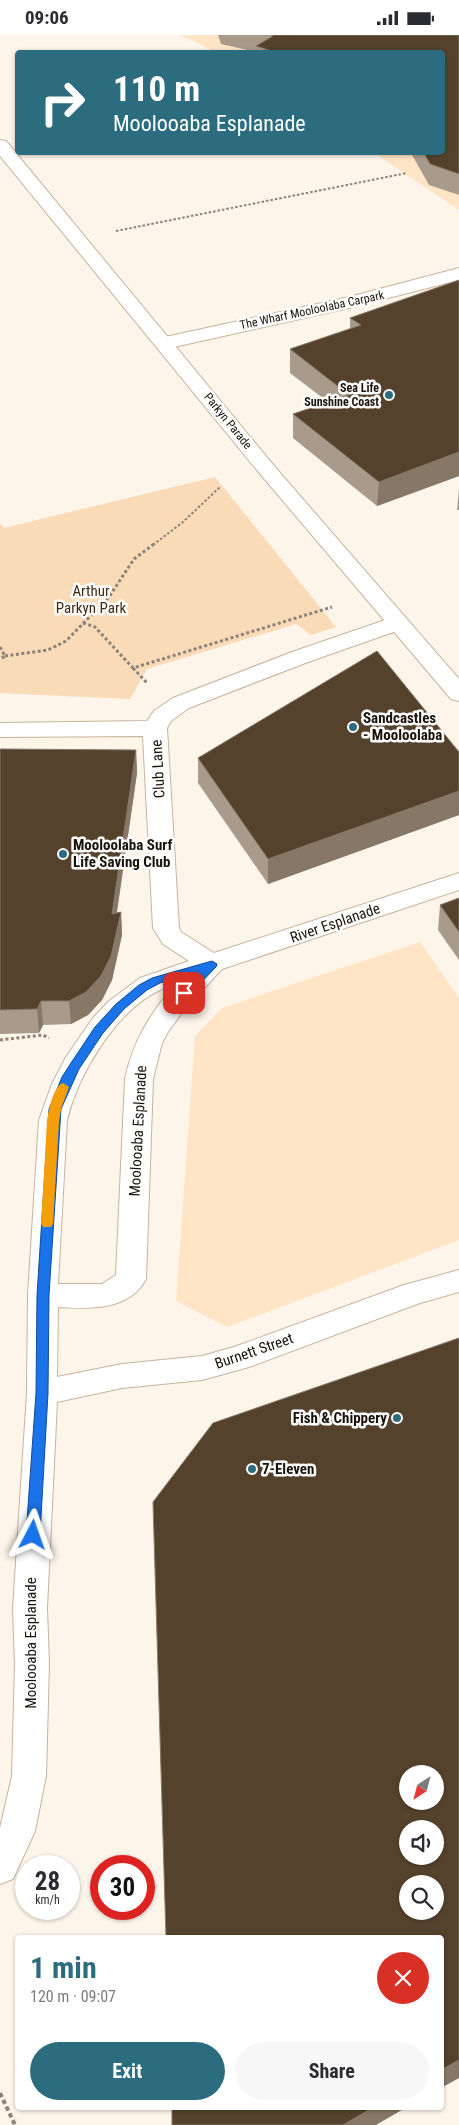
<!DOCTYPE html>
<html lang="en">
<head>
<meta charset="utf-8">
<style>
	:root { --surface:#fff; --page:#f7f7f7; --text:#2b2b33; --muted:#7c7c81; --accent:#2b6c7f }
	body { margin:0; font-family:"Roboto Condensed",sans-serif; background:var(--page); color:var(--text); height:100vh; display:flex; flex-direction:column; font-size:19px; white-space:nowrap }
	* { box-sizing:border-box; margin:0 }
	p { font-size:16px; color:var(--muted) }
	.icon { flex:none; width:28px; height:28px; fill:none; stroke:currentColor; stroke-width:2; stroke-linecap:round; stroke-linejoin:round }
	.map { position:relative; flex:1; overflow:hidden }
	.panel { position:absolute; left:15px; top:1900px; width:429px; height:175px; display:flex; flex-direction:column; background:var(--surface); border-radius:5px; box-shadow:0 1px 4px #0004 }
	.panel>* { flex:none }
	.guide { position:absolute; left:15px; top:15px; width:430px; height:105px; border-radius:5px; box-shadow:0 1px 4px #0004; background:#2b6c7f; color:#fff; overflow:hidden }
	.needle { width:32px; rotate:216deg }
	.tools { position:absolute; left:399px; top:1730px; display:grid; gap:10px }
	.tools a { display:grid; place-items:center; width:45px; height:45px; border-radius:50%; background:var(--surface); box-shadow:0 1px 4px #0004; font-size:25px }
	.speed { position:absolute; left:15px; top:1820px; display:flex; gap:10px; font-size:25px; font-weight:700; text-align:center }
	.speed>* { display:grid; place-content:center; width:65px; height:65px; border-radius:50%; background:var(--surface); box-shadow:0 1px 4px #0004; line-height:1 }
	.speed small { font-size:12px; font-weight:400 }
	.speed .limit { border:8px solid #d22; background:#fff; color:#111 }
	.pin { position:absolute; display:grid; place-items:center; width:42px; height:42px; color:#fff; margin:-21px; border-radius:10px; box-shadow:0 2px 8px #0006 }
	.me { position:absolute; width:55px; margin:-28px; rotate:4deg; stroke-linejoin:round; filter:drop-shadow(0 0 4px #0008) }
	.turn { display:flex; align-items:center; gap:18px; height:105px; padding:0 15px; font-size:22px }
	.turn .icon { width:65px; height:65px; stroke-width:2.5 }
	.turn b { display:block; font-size:35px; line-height:42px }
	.round { display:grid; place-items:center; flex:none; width:52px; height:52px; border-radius:26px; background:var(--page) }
	.summary { display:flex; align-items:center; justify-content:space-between; height:85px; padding:0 15px }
	h1 { font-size:30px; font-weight:700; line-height:38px; color:var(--accent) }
	.action { display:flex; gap:10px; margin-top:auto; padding:10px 15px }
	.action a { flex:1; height:58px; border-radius:30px; background:var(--accent); color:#fff; font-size:20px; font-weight:700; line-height:58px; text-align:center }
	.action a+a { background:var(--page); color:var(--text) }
	.status { display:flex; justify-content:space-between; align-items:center; height:35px; padding:0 25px; background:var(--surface); direction:ltr }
	.status svg { height:14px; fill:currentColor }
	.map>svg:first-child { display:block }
	.built { fill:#ffe4c5 }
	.green { fill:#f9dbb7 }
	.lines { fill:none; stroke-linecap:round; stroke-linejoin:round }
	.lane-casing { stroke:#c8b39b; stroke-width:2 }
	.street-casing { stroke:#c8b39b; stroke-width:2 }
	.secondary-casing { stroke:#c8b39b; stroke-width:2 }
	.path-far2 { stroke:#8b8379; stroke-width:2; stroke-dasharray:2.5 2; stroke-linecap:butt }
	.path-far1 { stroke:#8b8379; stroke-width:3; stroke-dasharray:3 2.5; stroke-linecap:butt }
	.path { stroke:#8b8379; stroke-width:4; stroke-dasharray:4.5 3; stroke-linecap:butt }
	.lane { fill:#fff; fill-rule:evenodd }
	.street { fill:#fff; fill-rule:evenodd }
	.secondary { fill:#fff; fill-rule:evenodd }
	.wall { fill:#a89b8c }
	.shaded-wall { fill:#877766 }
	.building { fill:#54422d; stroke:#877766; fill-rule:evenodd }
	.route { fill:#1a73e8; stroke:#114b97 }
	.slow { fill:#f59e0b }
	.poi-dot { fill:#2b6c7f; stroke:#fff; stroke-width:2 }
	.labels { text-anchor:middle; stroke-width:5; stroke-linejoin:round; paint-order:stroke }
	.far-street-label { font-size:12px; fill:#1a130a; stroke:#fff }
	.far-poi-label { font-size:12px; font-weight:bold; fill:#1a130a; stroke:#fff; text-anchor:end }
	.park-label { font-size:15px; fill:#3d2a12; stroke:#fff }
	.poi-label { font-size:15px; font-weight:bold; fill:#1a130a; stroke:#fff; text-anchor:start }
	.street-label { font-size:15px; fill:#1a130a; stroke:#fff }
</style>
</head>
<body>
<div class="status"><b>09:06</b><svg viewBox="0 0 49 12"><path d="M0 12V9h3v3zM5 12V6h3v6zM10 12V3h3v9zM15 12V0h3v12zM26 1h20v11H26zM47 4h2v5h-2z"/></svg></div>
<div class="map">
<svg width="459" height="2090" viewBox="0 0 459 2090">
	<rect width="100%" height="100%" fill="#fdf4ea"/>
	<!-- built -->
	<g class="built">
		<polygon points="180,0 447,0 459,3 459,175 374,118 442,118 442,18 216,17"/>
		<polygon points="420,907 459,963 459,1205 227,1292 176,1266 195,1001 222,973"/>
	</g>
	<!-- green -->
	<polygon class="green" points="215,442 336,592 311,600 296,589 147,634 130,664 0,658 0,488 4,493"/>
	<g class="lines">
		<defs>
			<polygon id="lane" points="459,233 459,245 349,273 165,314 158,312 155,308 158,304 165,302 349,262"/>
			<path id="street" d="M397 581 405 583 408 588 405 593 308 627 189 673 171 686 167 693 179 893 181 897 214 918 459 838V855L222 934 184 975 168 997 162 1008 153 1044 146 1244C129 1276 89 1274 58 1272L57 1342 122 1329 202 1321 234 1312 404 1250 459 1235V1257L420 1268 249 1332 202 1345 122 1353 57 1367 47 1573 49 1629 46 1741 35 1796 13 1844 0 1849V1793L12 1741 15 1629 13 1573 27 1358 28 1260 39 1085 52 1049 66 1022 93 983 109 966 140 943 189 926 163 909 153 893 143 701 0 702V688L147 686 154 676 173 663 292 617ZM176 949C150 978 133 1006 125 1044L116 1240 102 1249H58L67 1085C78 1040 115 977 158 956 164 953 171 951 176 949Z"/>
			<polygon id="secondary" points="0,105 6,106 275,432 459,644 459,666 451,664 261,440 0,121"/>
		</defs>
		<!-- lane casing -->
		<use href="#lane" class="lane-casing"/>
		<!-- street casing -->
		<use href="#street" class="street-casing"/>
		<!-- secondary casing -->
		<use href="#secondary" class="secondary-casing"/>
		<!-- path-far2 -->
		<g class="path-far2">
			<polyline points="116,196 407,138"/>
			<polyline points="153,510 183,487 220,452"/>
		</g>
		<!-- path-far1 -->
		<g class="path-far1">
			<polyline points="83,588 95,592 133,633 332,572"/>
			<polyline points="0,612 5,621 0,624"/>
			<polyline points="5,621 48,615 66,606 109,562 134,524 154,509"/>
			<polyline points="133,633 148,649"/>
			<polyline points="0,1005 43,1000 49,1003"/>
		</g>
		<!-- path -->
		<polyline class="path" points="0,2058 15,2090"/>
		<!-- lane -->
		<use href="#lane" class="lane"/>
		<!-- street -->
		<use href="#street" class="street"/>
		<!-- secondary -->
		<use href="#secondary" class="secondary"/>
	</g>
	<!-- wall -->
	<g class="wall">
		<polygon points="218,0 459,0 459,160 429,150 411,118 442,118 442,18 256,18 256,17 221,9"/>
		<polygon points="459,245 459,441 377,471 293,403 293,379 328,367 290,338 290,314 350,294 350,283"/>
		<polygon points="459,454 459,475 457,475"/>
		<polygon points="0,714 136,715 137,738 117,878 121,877 122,900 112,945 102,965 88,980 71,989 43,990 39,998 0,999"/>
		<polygon points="459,717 459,780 268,849 198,748 198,723"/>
		<polygon points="459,863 459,925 438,895 440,870"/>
	</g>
	<!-- shaded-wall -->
	<g class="shaded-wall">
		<polygon points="459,417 459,441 377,471 379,447"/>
		<polygon points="136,715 137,738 113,902 112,879"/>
		<polygon points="459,756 459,780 268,849 268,824"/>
		<polygon points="121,877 122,900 112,945 102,965 88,980 71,989 69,966"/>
		<polygon points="41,966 43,990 39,998 37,974"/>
		<polygon points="459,2025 459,2043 441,2053 441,2035"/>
		<polygon points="374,2072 407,2072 376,2090 343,2090"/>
	</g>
	<!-- building -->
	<g class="building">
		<polygon points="271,0 459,0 459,139 430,129 424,118 442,118 442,18 278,18 256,11 273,1"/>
		<polygon points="459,245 459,417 379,447 293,379 349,360 290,314 361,290 350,283"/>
		<polygon points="377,616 459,717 459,756 268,824 198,723"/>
		<polygon points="0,714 136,715 112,879 121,877 111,921 101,941 86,957 69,966 41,966 37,974 0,975"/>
		<polygon points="459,863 459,897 440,870"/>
		<path d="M459 1303V2025L441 2035V1902H166L153 1467 213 1388ZM408 1739H435V1766H408ZM408 1794H435V1821H408ZM408 1849H435V1876H408Z"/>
		<polygon points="172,2072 374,2072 343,2090 172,2090"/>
	</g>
	<!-- route -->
	<polygon class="route" points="212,926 217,929 216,932 188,961 184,962 179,958 198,937 160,948 147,955 124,974 103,998 79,1034 61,1074 49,1260 48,1358 40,1500 38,1504 33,1506 28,1504 26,1500 36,1358 37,1260 49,1074 62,1042 71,1028 95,992 116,969 139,950 152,943"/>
	<!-- slow -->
	<path class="slow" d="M63 1048 69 1052 61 1074 59 1086 53 1189 51 1192H43L41 1189 47 1086C49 1075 53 1051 63 1048Z"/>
	<!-- markers -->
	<g class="poi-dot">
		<circle cx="389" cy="360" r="5"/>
		<circle cx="353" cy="692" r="5"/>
		<circle cx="63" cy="819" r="5"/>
		<circle cx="397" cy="1383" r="5"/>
		<circle cx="252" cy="1434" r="5"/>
	</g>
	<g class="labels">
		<!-- far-street labels -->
		<g class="far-street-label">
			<text transform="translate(312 275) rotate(-12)" y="4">The Wharf Mooloolaba Carpark</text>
			<text transform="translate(228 386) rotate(51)" y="4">Parkyn Parade</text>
		</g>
		<!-- far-poi labels -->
		<g class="far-poi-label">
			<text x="379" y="357">Sea Life<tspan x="379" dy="14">Sunshine Coast</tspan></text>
		</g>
		<!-- park labels -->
		<g class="park-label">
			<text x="91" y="561">Arthur<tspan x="91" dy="17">Parkyn Park</tspan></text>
		</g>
		<!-- poi labels -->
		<g class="poi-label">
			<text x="363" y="688">Sandcastles<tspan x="363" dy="17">- Mooloolaba</tspan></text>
			<text x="73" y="815">Mooloolaba Surf<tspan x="73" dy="17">Life Saving Club</tspan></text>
			<text x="387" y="1388" text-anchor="end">Fish &amp; Chippery</text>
			<text x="262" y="1439">7-Eleven</text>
		</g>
		<!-- street labels -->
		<g class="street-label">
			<text transform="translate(158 734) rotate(-93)" y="5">Club Lane</text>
			<text transform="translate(335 888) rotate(-19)" y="5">River Esplanade</text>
			<text transform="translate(138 1096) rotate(-87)" y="5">Moolooaba Esplanade</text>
			<text transform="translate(254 1316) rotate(-19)" y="5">Burnett Street</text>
			<text transform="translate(31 1608) rotate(-90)" y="5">Moolooaba Esplanade</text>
		</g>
	</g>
</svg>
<div class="tools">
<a><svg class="needle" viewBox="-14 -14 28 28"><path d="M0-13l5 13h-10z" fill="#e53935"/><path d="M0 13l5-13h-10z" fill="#7c7c81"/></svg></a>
<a><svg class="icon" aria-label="sound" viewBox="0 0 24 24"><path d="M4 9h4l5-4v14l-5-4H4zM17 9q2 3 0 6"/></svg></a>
<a><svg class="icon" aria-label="search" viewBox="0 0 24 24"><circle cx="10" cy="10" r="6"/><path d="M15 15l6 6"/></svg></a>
</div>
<div class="speed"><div>28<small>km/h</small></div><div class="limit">30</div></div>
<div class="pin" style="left:184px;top:958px;background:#d93025"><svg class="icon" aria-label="arrive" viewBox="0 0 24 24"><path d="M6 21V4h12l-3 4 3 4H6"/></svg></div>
<svg class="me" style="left:33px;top:1500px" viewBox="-20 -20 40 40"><path d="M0-17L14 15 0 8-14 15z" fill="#1a73e8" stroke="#fff" stroke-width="4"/></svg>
<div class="guide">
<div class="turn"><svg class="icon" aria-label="right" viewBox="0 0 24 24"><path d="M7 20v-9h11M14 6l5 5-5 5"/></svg><div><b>110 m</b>Moolooaba Esplanade</div></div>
</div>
<section class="panel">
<div class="summary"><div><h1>1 min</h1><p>120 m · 09:07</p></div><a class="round" style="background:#d93025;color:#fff"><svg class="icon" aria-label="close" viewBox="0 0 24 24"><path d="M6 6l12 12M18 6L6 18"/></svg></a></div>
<div class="action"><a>Exit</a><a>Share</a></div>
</section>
</div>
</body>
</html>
